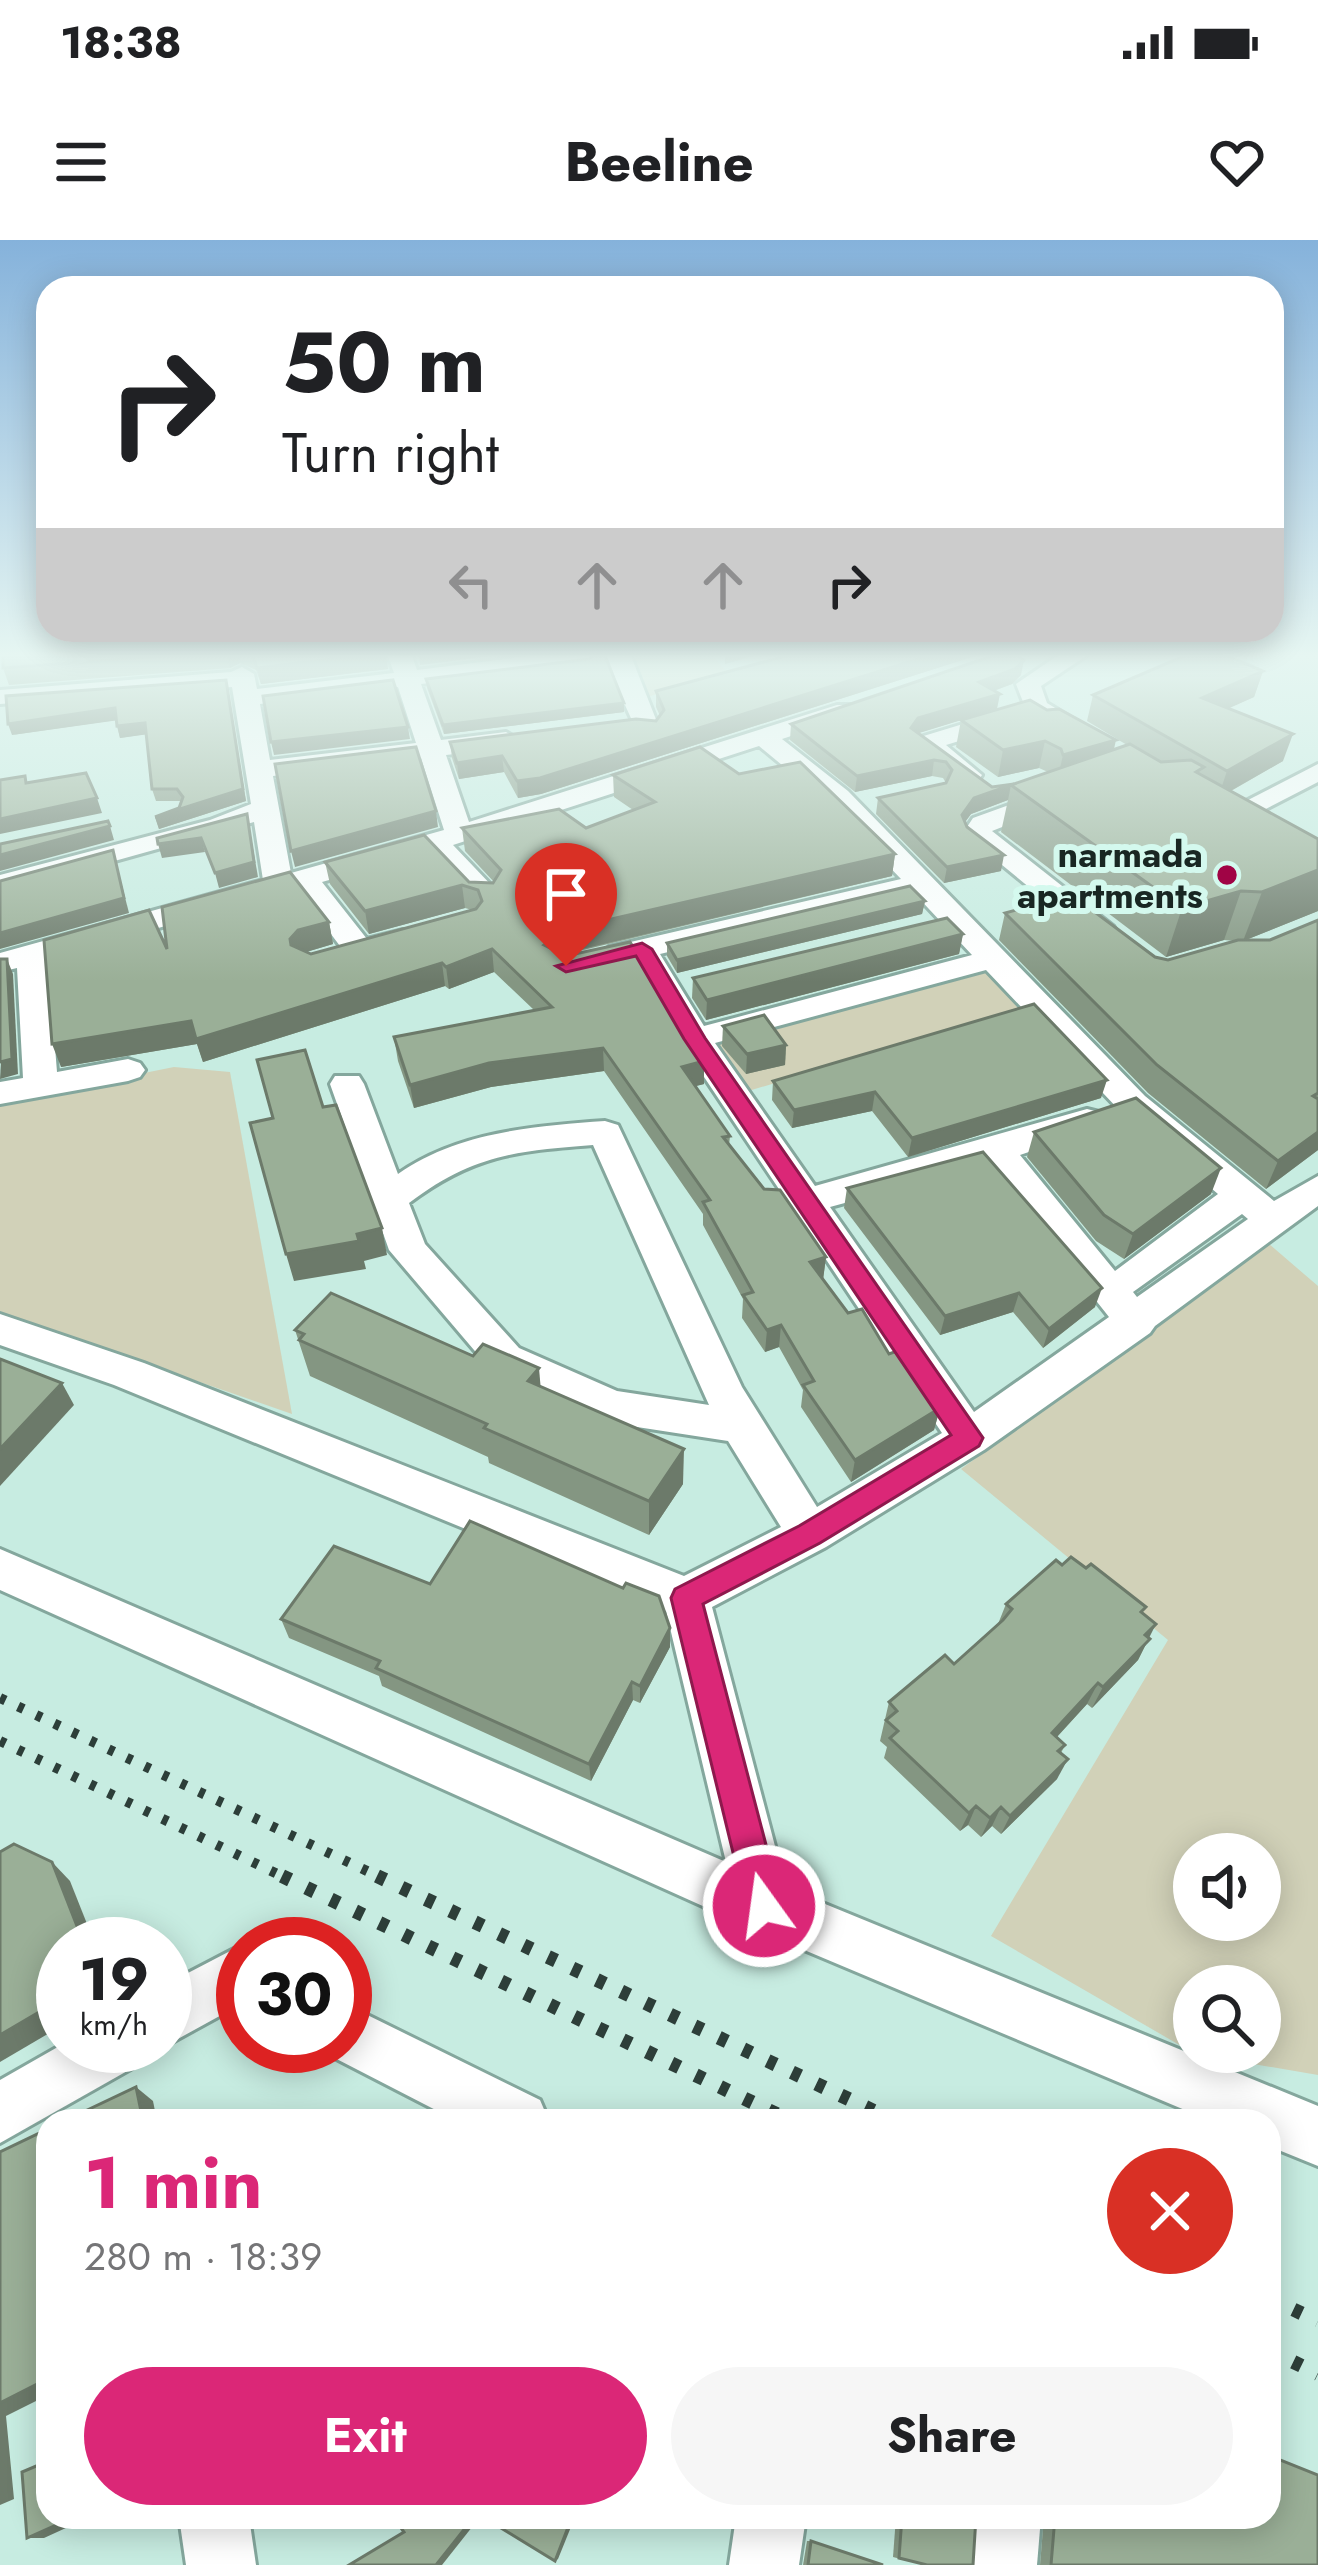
<!DOCTYPE html>
<html lang="en">
<head>
<meta charset="utf-8">
<style>
	:root { --surface:#fff; --page:#f6f6f6; --text:#202124; --muted:#757577; --accent:#db2777 }
	body { margin:0; font-family:Jost,sans-serif; background:var(--page); color:var(--text); height:100vh; display:flex; flex-direction:column; font-size:45px; white-space:nowrap }
	* { box-sizing:border-box; margin:0 }
	p { font-size:39px; color:var(--muted) }
	.icon { flex:none; width:66px; height:66px; fill:none; stroke:currentColor; stroke-width:2; stroke-linecap:round; stroke-linejoin:round }
	.map { position:relative; flex:1; overflow:hidden }
	.panel { position:absolute; left:36px; top:1869px; width:1245px; height:420px; display:flex; flex-direction:column; background:var(--surface); border-radius:36px; box-shadow:0 6px 30px #0003 }
	.panel>* { flex:none }
	.hud { position:absolute; left:36px; top:36px; width:1248px; height:366px; border-radius:36px; box-shadow:0 6px 30px #0003; background:#fff; color:var(--text); overflow:hidden }
	.tools { position:absolute; left:1173px; top:1593px; display:grid; gap:24px }
	.tools a { display:grid; place-items:center; width:108px; height:108px; border-radius:50%; background:var(--surface); box-shadow:0 6px 30px #0003; font-size:60px }
	.speed { position:absolute; left:36px; top:1677px; display:flex; gap:24px; font-size:60px; font-weight:700; text-align:center }
	.speed>* { display:grid; place-content:center; width:156px; height:156px; border-radius:50%; background:var(--surface); box-shadow:0 6px 30px #0003; line-height:1 }
	.speed small { font-size:30px; font-weight:400 }
	.speed .limit { border:18px solid #d22; background:#fff; color:#111 }
	.pin { position:absolute; display:grid; place-items:center; width:102px; height:102px; color:#fff; margin:-123px -51px; border-radius:50% 50% 50% 0; rotate:-45deg; box-shadow:0 0 12px #0007 }
	.pin .icon { rotate:45deg }
	.me { position:absolute; width:132px; margin:-66px; rotate:346deg; stroke-linejoin:round; filter:drop-shadow(0 0 9px #0008) }
	.turn { display:flex; align-items:center; gap:42px; height:252px; padding:0 48px; font-size:54px }
	.turn .icon { width:156px; height:156px; stroke-width:2.5 }
	.turn b { display:block; font-size:84px; line-height:102px }
	.lanes { display:flex; align-items:center; height:114px; padding:0 48px; background:#0003; justify-content:center; gap:60px; direction:ltr }
	.lanes .off { opacity:.35 }
	.round { display:grid; place-items:center; flex:none; width:126px; height:126px; border-radius:63px; background:var(--page) }
	.overview { display:flex; align-items:center; justify-content:space-between; height:204px; padding:0 48px }
	h1 { font-size:72px; font-weight:700; line-height:90px; color:var(--accent) }
	.primary-button { display:flex; gap:24px; margin-top:auto; padding:24px 48px }
	.primary-button a { flex:1; height:138px; border-radius:72px; background:var(--accent); color:#fff; font-size:48px; font-weight:700; line-height:138px; text-align:center }
	.primary-button a+a { background:var(--page); color:var(--text) }
	.status { display:flex; justify-content:space-between; align-items:center; height:84px; padding:0 60px; background:var(--surface); direction:ltr }
	.status svg { height:33px; fill:currentColor }
	header { display:flex; justify-content:space-between; align-items:center; height:156px; padding:0 48px; background:var(--surface); font-size:54px; font-weight:700 }
	.map>svg:first-child { display:block }
	.green { fill:#d1d1b8; fill-rule:evenodd }
	.lines { fill:none; stroke-linecap:round; stroke-linejoin:round }
	.minor-casing { stroke:#84a79d; stroke-width:6 }
	.minor { fill:#fff; fill-rule:evenodd }
	.rail-far1 { stroke:#2d3e39; stroke-width:10; stroke-dasharray:6 14; stroke-linecap:butt }
	.rail { stroke:#2d3e39; stroke-width:14; stroke-dasharray:9 18; stroke-linecap:butt }
	.wall { fill:#849682; fill-rule:evenodd }
	.shaded-wall { fill:#6c7a6a }
	.building { fill:#9aaf97; stroke:#6c7a6a; stroke-width:3 }
	.route { fill:#db2777; stroke:#8e194d; stroke-width:3 }
	.poi-dot { fill:#a00445; stroke:#d4f9ee; stroke-width:4.5 }
	.labels { text-anchor:middle; stroke-width:12; stroke-linejoin:round; paint-order:stroke }
	.far-poi-label { font-size:36px; font-weight:bold; fill:#192723; stroke:#d4f9ee; text-anchor:end }
</style>
</head>
<body>
<div class="status"><b>18:38</b><svg viewBox="0 0 49 12"><path d="M0 12V9h3v3zM5 12V6h3v6zM10 12V3h3v9zM15 12V0h3v12zM26 1h20v11H26zM47 4h2v5h-2z"/></svg></div>
<header><svg class="icon" aria-label="menu" viewBox="0 0 24 24"><path d="M4 6h16M4 12h16M4 18h16"/></svg>Beeline<svg class="icon" aria-label="heart" viewBox="0 0 24 24"><path d="M12 20l-8-8c-3-5 5-10 8-4 3-6 11-1 8 4z"/></svg></header>
<div class="map">
<svg width="1318" height="2325" viewBox="0 0 1318 2325">
	<rect width="100%" height="100%" fill="#c7ece1"/>
	<!-- green -->
	<g class="green">
		<polygon points="619,416 712,416 728,433 637,460"/>
		<polygon points="991,719 1034,766 735,855 695,798"/>
		<polygon points="174,827 230,832 292,1174 0,1073 0,862"/>
		<path d="M1269 1004 1318 1046V1835L1195 1814 991 1696 1168 1400 961 1229ZM1194 1614H1260V1680H1194ZM1194 1746H1260V1812H1194Z"/>
	</g>
	<g class="lines">
		<defs>
			<g id="minor">
				<path d="M388 416H412L417 430 529 416H601L589 423 421 444 441 500 506 492 519 500 506 508 446 515 469 582 837 465H855L858 470 855 475 782 499 848 551 1145 856 1274 961 1318 936V966L1155 1086 1150 1093 984 1210 826 1307 712 1367 786 1648 1318 1866V1926L1269 1906V1881H1211L745 1685 0 1350V1309L726 1622 666 1371 114 1145 0 1105V1074L144 1123 684 1336 781 1287 728 1201 611 1183 491 1130 389 1010 330 844 335 836H359L364 844 398 934C457 892 534 886 605 881L618 885 742 1147 817 1267 942 1193 678 798 633 720 620 723 605 714 609 707 901 639 828 563 759 506 453 605 495 649 500 655 495 661H475L428 612 322 642 367 699 403 690 414 693 418 699 414 705 360 720 349 718 297 649 48 719 57 832 128 819 140 823 145 830 140 837 128 841 0 864V842L23 838 17 728 0 732V713L263 640 254 582 0 653V635L210 580 251 564 232 447 0 464V450L231 432 242 427 254 434 257 449 394 433ZM398 447 416 503 270 520 260 464ZM421 518 444 590 291 633 273 536ZM914 653 972 715 704 786 660 714ZM986 730 1121 872 1218 954 1115 1031 1020 915 1099 888 1105 880 1099 872 1087 869 815 946 715 803ZM593 905 709 1165 617 1151 519 1108 425 1004 409 963C473 915 515 911 593 905ZM988 924 1109 1077 974 1172 830 967ZM1242 974 1248 979 1137 1057 1133 1052Z"/>
				<polygon points="607,416 631,416 657,482 653,487 635,487 625,465 564,472 552,465 564,458 620,451"/>
				<polygon points="1057,416 1086,416 1041,446 1047,463 1088,488 1092,493 1088,498 1070,498 1027,472 1016,444"/>
				<polygon points="1009,470 1022,478 1018,483 946,505 982,535 978,541 960,541 913,503 917,498"/>
				<polygon points="1318,524 1318,542 1235,585 1225,587 1211,579"/>
				<polygon points="1056,548 1066,550 1070,556 1066,562 992,591 1113,686 1117,692 1113,698 1091,698 963,593 973,578"/>
				<polygon points="234,1709 243,1713 243,1770 236,1767 165,1806 165,1745"/>
				<polygon points="345,1764 540,1860 549,1881 457,1881 325,1813 322,1806 345,1806"/>
				<polygon points="63,1804 145,1806 136,1826 0,1903 0,1840"/>
				<polygon points="179,2277 249,2277 256,2325 186,2325"/>
				<polygon points="736,2277 806,2277 799,2325 729,2325"/>
				<polygon points="971,2277 1041,2277 1037,2325 967,2325"/>
			</g>
		</defs>
		<!-- minor casing -->
		<use href="#minor" class="minor-casing"/>
		<!-- minor -->
		<use href="#minor" class="minor"/>
		<!-- rail-far1 -->
		<g class="rail-far1">
			<polyline points="0,1458 384,1639"/>
			<polyline points="0,1501 288,1639"/>
		</g>
		<!-- rail -->
		<g class="rail">
			<polyline points="282,1636 791,1881"/>
			<polyline points="377,1636 895,1881"/>
			<polyline points="1269,2058 1318,2081"/>
			<polyline points="1269,2110 1318,2134"/>
		</g>
	</g>
	<!-- wall -->
	<g class="wall">
		<polygon points="3,416 386,416 388,429 261,444 256,430 240,423 230,428 9,445 3,428"/>
		<polygon points="786,416 975,416 541,554 518,558 504,532 459,539 452,518 450,502 656,481 660,476 656,467 656,451"/>
		<path d="M1263 431 1254 457 1228 468 1283 521 1231 551 1318 599V671L1246 700H1270L1318 680V910L1266 949 1148 853 999 700 1005 673 1168 720 1236 701 1224 700 1166 717 1001 592 1008 560 971 574 965 582 1001 631 944 643 876 574 878 558 946 543 943 538 932 536 855 552 790 500 791 484 1021 435 1012 444 994 451 997 469 1114 509 1127 505 1087 481 1093 455ZM961 480 956 507 998 537 1039 528 1048 532 1014 544 992 547 918 493Z"/>
		<polygon points="426,439 624,472 444,494 427,448"/>
		<polygon points="226,440 246,561 159,589 155,577 179,568 181,562 180,561 156,561 152,549 146,494 120,498 116,480 12,495"/>
		<polygon points="739,534 895,614 892,636 562,715 704,844 695,846 730,896 729,905 764,949 826,1017 823,1039 848,1073 940,1168 934,1190 851,1242 801,1167 803,1150 779,1107 765,1112 742,1078 743,1059 703,985 703,974 604,831 491,847 414,868 398,821 394,797 534,770 494,732 449,749 445,746 203,822 197,804 61,827 167,709 329,682 333,704 306,712 311,714 472,670 465,668 369,694 330,644 325,622 469,642 493,643 494,642 465,611 462,588 586,588 633,570 614,557 613,535"/>
		<polygon points="925,661 922,674 677,733 667,716 667,703"/>
		<polygon points="963,694 959,714 706,780 692,758 693,738"/>
		<polygon points="723,786 786,805 785,825 746,834 722,806"/>
		<polygon points="773,841 1101,858 908,917 872,871 792,888 772,860"/>
		<polygon points="1034,892 1211,954 1124,1019 1096,1001 1027,917"/>
		<polygon points="847,948 1095,1067 1043,1108 1013,1072 940,1095 844,968"/>
		<polygon points="295,1090 541,1146 683,1244 649,1295 489,1223 488,1217 310,1136"/>
		<polygon points="1062,1325 1143,1374 1149,1398 1138,1420 1092,1468 1087,1464 1057,1497 1065,1505 1061,1513 1057,1539 1001,1594 992,1586 981,1597 968,1585 960,1591 884,1518 887,1507 880,1501 889,1462 954,1424 998,1384 1006,1364"/>
		<polygon points="430,1344 670,1407 640,1463 633,1460 591,1541 382,1446 379,1436 289,1398 281,1379"/>
		<polygon points="1269,2216 1318,2235 1318,2325 1040,2325 1044,2277 1269,2277"/>
		<polygon points="896,2277 976,2277 924,2325 893,2317"/>
		<polygon points="807,2301 811,2301 883,2325 803,2325"/>
	</g>
	<!-- shaded-wall -->
	<g class="shaded-wall">
		<polygon points="227,416 239,416 240,423 230,428"/>
		<polygon points="357,416 386,416 388,429 261,444 257,428"/>
		<polygon points="419,416 491,416 420,425"/>
		<polygon points="725,416 753,416 725,424"/>
		<polygon points="928,416 975,416 541,554 518,558 517,541"/>
		<polygon points="1024,420 1021,435 1012,444 976,457 979,442"/>
		<polygon points="1263,431 1254,457 1194,484 1202,458"/>
		<polygon points="228,452 246,561 159,589 155,577 243,549"/>
		<polygon points="1000,454 997,469 916,494 911,488 918,478"/>
		<polygon points="624,463 624,472 444,494 443,485"/>
		<polygon points="115,468 119,480 12,495 8,484"/>
		<polygon points="145,483 149,494 120,498 117,486"/>
		<polygon points="408,487 410,499 274,515 271,502"/>
		<polygon points="1293,494 1283,521 1218,558 1227,531"/>
		<polygon points="1116,500 1110,527 1057,542 1063,515"/>
		<polygon points="1045,501 1039,528 998,537 1003,510"/>
		<polygon points="502,516 504,532 459,539 457,523"/>
		<polygon points="934,520 932,536 855,552 857,536"/>
		<polygon points="1011,545 1008,560 971,574 959,590 962,575 974,558"/>
		<polygon points="97,558 102,573 0,594 0,579"/>
		<polygon points="436,571 438,587 295,627 291,611"/>
		<polygon points="247,574 258,637 219,648 215,633"/>
		<polygon points="110,586 114,600 0,631 0,615"/>
		<polygon points="201,598 205,612 162,618 158,604"/>
		<polygon points="113,610 129,673 0,709 0,693"/>
		<polygon points="895,614 892,636 565,713 546,728 544,705 564,690"/>
		<polygon points="1004,615 1001,631 944,643 947,627"/>
		<polygon points="1318,630 1318,671 1243,701 1262,652"/>
		<polygon points="462,645 465,668 369,694 365,671"/>
		<polygon points="1241,651 1224,700 1166,717 1182,668"/>
		<polygon points="925,661 922,674 677,733 677,720"/>
		<polygon points="329,682 333,704 303,713 295,721 290,699 298,690"/>
		<polygon points="963,694 959,714 706,780 707,760"/>
		<polygon points="492,709 494,732 449,749 446,727"/>
		<polygon points="7,719 13,734 18,834 0,839"/>
		<polygon points="442,723 445,746 203,822 197,804 61,827 52,804"/>
		<polygon points="786,805 785,825 746,834 747,814"/>
		<polygon points="603,808 604,831 491,847 414,868 410,845 489,823"/>
		<polygon points="704,821 704,844 681,850 682,827"/>
		<polygon points="1107,840 1101,858 908,917 912,898"/>
		<polygon points="875,852 872,871 792,888 794,870"/>
		<polygon points="1318,892 1318,910 1266,949 1278,921"/>
		<polygon points="1221,928 1211,954 1124,1019 1133,994"/>
		<polygon points="382,988 387,1015 364,1021 366,1029 294,1041 286,1014"/>
		<polygon points="826,1017 823,1040 810,1022"/>
		<polygon points="1102,1048 1095,1067 1043,1108 1049,1089"/>
		<polygon points="1019,1053 1013,1072 940,1095 945,1076"/>
		<polygon points="781,1085 779,1107 765,1112 767,1090"/>
		<polygon points="539,1128 542,1163 528,1141"/>
		<polygon points="62,1143 74,1165 0,1246 0,1209"/>
		<polygon points="940,1168 934,1190 851,1242 855,1220"/>
		<polygon points="684,1209 683,1244 649,1295 649,1261"/>
		<polygon points="1156,1384 1138,1420 1092,1468 1103,1447 1145,1395"/>
		<polygon points="670,1388 670,1407 640,1463 640,1446"/>
		<polygon points="632,1442 633,1460 591,1541 589,1524"/>
		<polygon points="1098,1443 1087,1464 1042,1513 1052,1493"/>
		<polygon points="1068,1519 1057,1539 1001,1594 1010,1576"/>
		<polygon points="976,1566 968,1585 960,1591 969,1573"/>
		<polygon points="1001,1567 992,1586 981,1597 990,1578"/>
		<polygon points="52,1622 70,1641 95,1704 84,1704"/>
		<polygon points="63,1758 63,1785 0,1822 0,1795"/>
		<polygon points="136,1847 153,1861 157,1881 143,1881"/>
		<polygon points="48,2130 48,2155 6,2176 14,2259 0,2265 0,2163"/>
		<polygon points="74,2277 90,2277 44,2298 27,2298"/>
		<polygon points="474,2277 480,2277 442,2325 436,2325"/>
		<polygon points="572,2277 575,2277 558,2319 555,2321"/>
	</g>
	<!-- building -->
	<g class="building">
		<polygon points="3,416 163,416 3,428"/>
		<polygon points="253,416 357,416 257,428"/>
		<polygon points="593,416 605,416 624,463 443,485 426,439 589,419"/>
		<polygon points="786,416 928,416 540,538 517,541 502,516 457,523 450,502 636,479 656,481 664,470 656,451"/>
		<polygon points="992,416 1017,416 1024,420 1015,429 979,442 1000,454 918,478 911,488 992,547 1014,544 974,558 962,575 967,587 1004,615 947,627 878,558 946,543 952,530 946,522 934,520 857,536 791,484"/>
		<polygon points="1184,416 1228,416 1263,431 1202,458 1293,494 1227,531 1093,455"/>
		<polygon points="226,440 243,549 155,577 179,568 183,557 177,549 152,549 145,483 117,486 115,468 8,484 6,456"/>
		<polygon points="393,440 408,487 271,502 263,456"/>
		<polygon points="1030,460 1047,470 1059,469 1116,500 1063,515 1061,509 1045,501 1003,510 961,480"/>
		<polygon points="1130,504 1161,522 1191,520 1204,527 1196,532 1318,599 1318,630 1262,652 1241,651 1182,668 1011,545"/>
		<polygon points="416,507 436,571 291,611 275,524"/>
		<polygon points="700,507 739,534 800,522 895,614 564,690 544,705 566,716 630,702 704,821 682,827 730,896 723,897 764,949 780,950 826,1017 810,1022 848,1073 862,1069 889,1114 897,1111 940,1168 855,1220 803,1145 814,1141 781,1085 767,1090 743,1055 753,1052 703,962 710,960 603,808 489,823 410,845 394,797 552,767 492,709 446,727 442,723 196,799 191,781 52,804 44,700 149,670 167,709 162,667 290,632 329,682 298,690 290,699 291,705 311,714 476,669 482,661 478,650 462,645 365,671 325,622 424,595 469,642 493,643 501,630 462,588 559,569 586,588 655,562 613,535"/>
		<polygon points="86,533 97,558 0,579 0,540 25,536 26,543"/>
		<polygon points="247,574 254,622 215,633 201,598 158,604 157,598"/>
		<polygon points="108,581 110,586 0,615 0,604"/>
		<polygon points="113,610 124,658 0,693 0,641"/>
		<polygon points="910,646 925,661 677,720 667,703"/>
		<polygon points="1072,655 1155,717 1168,720 1238,700 1270,700 1318,680 1318,853 1313,856 1318,859 1318,892 1278,921 1157,825 1005,673"/>
		<polygon points="947,678 963,694 707,760 693,738"/>
		<polygon points="0,719 7,719 12,819 0,822"/>
		<polygon points="1034,764 1107,840 912,898 875,852 794,870 773,841"/>
		<polygon points="764,775 786,805 747,814 723,786"/>
		<polygon points="305,810 323,867 336,865 382,988 357,994 359,1001 286,1014 250,883 273,878 257,820"/>
		<polygon points="1136,858 1221,928 1133,994 1104,975 1034,892"/>
		<polygon points="983,912 1102,1048 1049,1089 1019,1053 945,1076 847,948"/>
		<polygon points="331,1053 473,1116 483,1104 539,1128 528,1141 684,1209 649,1261 484,1188 487,1184 299,1100 304,1094 295,1090"/>
		<polygon points="0,1119 62,1143 0,1209"/>
		<polygon points="470,1281 623,1348 626,1343 659,1356 670,1388 640,1446 632,1442 589,1524 376,1428 380,1421 281,1379 334,1306 430,1344"/>
		<polygon points="1071,1317 1086,1328 1091,1324 1146,1367 1141,1372 1156,1384 1145,1395 1150,1399 1103,1447 1098,1443 1052,1493 1065,1505 1058,1511 1068,1519 1010,1576 1001,1567 990,1578 976,1566 969,1573 890,1498 898,1491 886,1480 897,1471 889,1462 945,1415 954,1424 1003,1380 1012,1369 1006,1364 1056,1320 1062,1325"/>
		<polygon points="14,1604 52,1622 84,1704 63,1704 63,1758 0,1795 0,1612"/>
		<polygon points="136,1847 143,1881 64,1881"/>
		<polygon points="48,1889 48,2130 40,2134 41,2142 0,2163 0,1912"/>
		<polygon points="1270,2216 1318,2235 1318,2325 1051,2325 1055,2277 1269,2277"/>
		<polygon points="48,2221 48,2277 74,2277 27,2298 22,2232"/>
		<polygon points="393,2277 474,2277 436,2325 349,2325 404,2292"/>
		<polygon points="483,2277 572,2277 555,2321"/>
		<polygon points="902,2277 976,2277 973,2325 927,2325 899,2318"/>
		<polygon points="811,2301 883,2325 808,2325"/>
	</g>
	<!-- sky -->
	<linearGradient id="sky" x2="0" y2="1"><stop stop-color="#85b2db"/><stop offset="0.56" stop-color="#e6f6f2"/><stop offset="1" stop-color="#e6f6f2" stop-opacity="0"/></linearGradient>
	<rect width="1318" height="742" fill="url(#sky)"/>
	<!-- route -->
	<polygon class="route" points="642,703 652,709 705,798 983,1198 979,1206 820,1303 703,1364 782,1666 777,1678 764,1684 752,1678 746,1666 671,1358 675,1349 799,1286 951,1195 684,799 636,716 566,732 556,726"/>
	<!-- markers -->
	<circle class="poi-dot" cx="1227" cy="635" r="12"/>
	<g class="labels">
		<!-- far-poi labels -->
		<g class="far-poi-label">
			<text x="1203" y="627">narmada<tspan x="1203" dy="41">apartments</tspan></text>
		</g>
	</g>
</svg>
<div class="tools">
<a><svg class="icon" aria-label="sound" viewBox="0 0 24 24"><path d="M4 9h4l5-4v14l-5-4H4zM17 9q2 3 0 6"/></svg></a>
<a><svg class="icon" aria-label="search" viewBox="0 0 24 24"><circle cx="10" cy="10" r="6"/><path d="M15 15l6 6"/></svg></a>
</div>
<div class="speed"><div>19<small>km/h</small></div><div class="limit">30</div></div>
<div class="pin" style="left:566px;top:726px;background:#d93025"><svg class="icon" aria-label="arrive" viewBox="0 0 24 24"><path d="M6 21V4h12l-3 4 3 4H6"/></svg></div>
<svg class="me" style="left:764px;top:1666px" viewBox="-20 -20 40 40"><circle r="17" fill="#db2777" stroke="#fff" stroke-width="3"/><path d="M0-11L8 9 0 5-8 9z" fill="#fff"/></svg>
<div class="hud">
<div class="turn"><svg class="icon" aria-label="right" viewBox="0 0 24 24"><path d="M7 20v-9h11M14 6l5 5-5 5"/></svg><div><b>50 m</b>Turn right</div></div>
<div class="lanes"><svg class="icon off" aria-label="left" viewBox="0 0 24 24"><path d="M17 20v-9H6M10 6l-5 5 5 5"/></svg><svg class="icon off" aria-label="ahead" viewBox="0 0 24 24"><path d="M12 20V5M6 11l6-6 6 6"/></svg><svg class="icon off" aria-label="ahead" viewBox="0 0 24 24"><path d="M12 20V5M6 11l6-6 6 6"/></svg><svg class="icon" aria-label="right" viewBox="0 0 24 24"><path d="M7 20v-9h11M14 6l5 5-5 5"/></svg></div>
</div>
<section class="panel">
<div class="overview"><div><h1>1 min</h1><p>280 m · 18:39</p></div><a class="round" style="background:#d93025;color:#fff"><svg class="icon" aria-label="close" viewBox="0 0 24 24"><path d="M6 6l12 12M18 6L6 18"/></svg></a></div>
<div class="primary-button"><a>Exit</a><a>Share</a></div>
</section>
</div>
</body>
</html>
